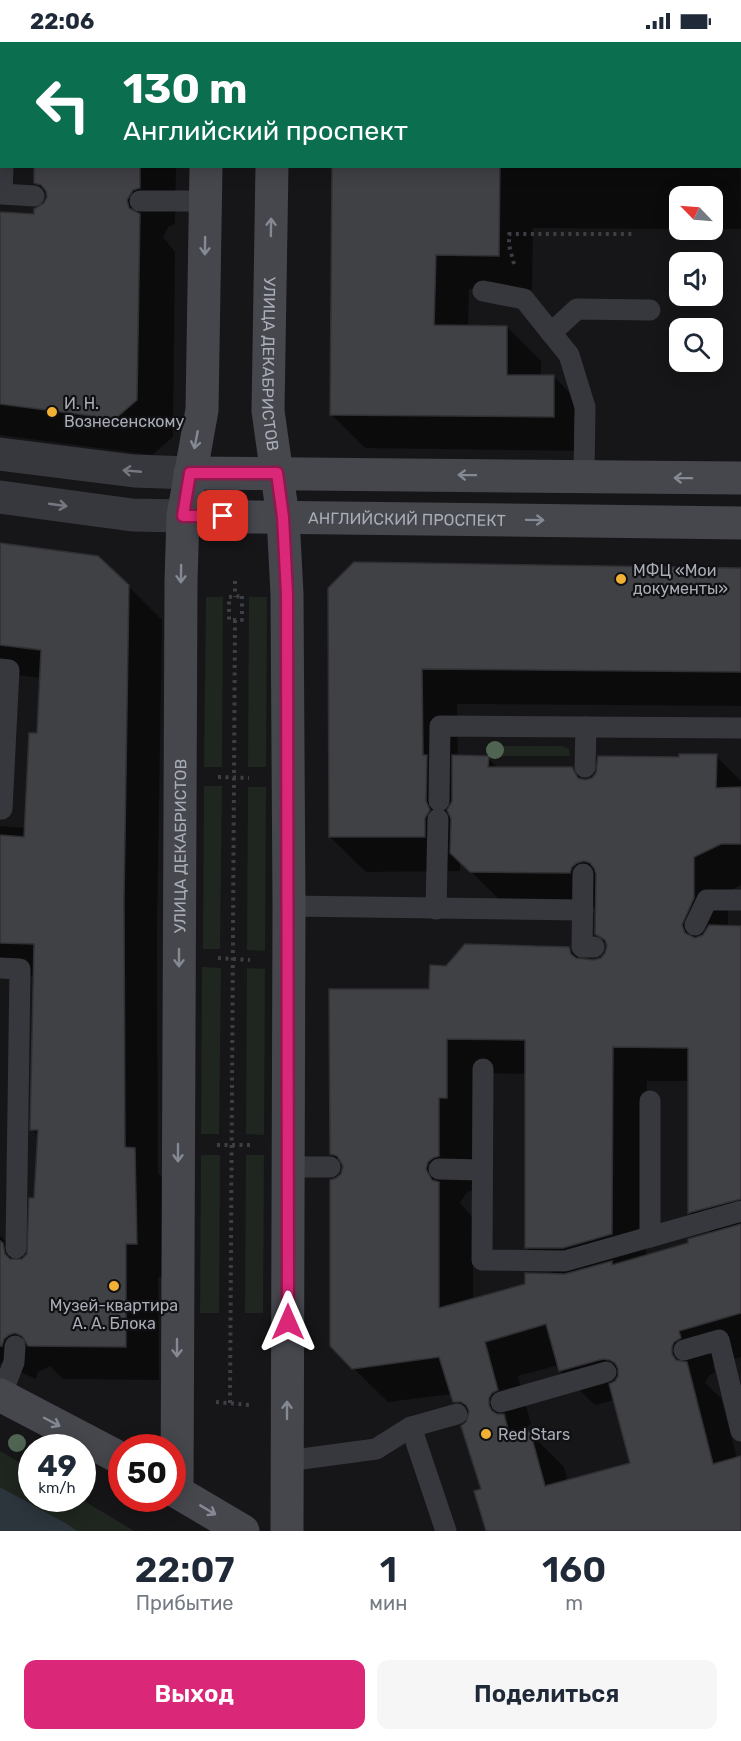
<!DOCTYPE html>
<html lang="ru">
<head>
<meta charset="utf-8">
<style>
	:root { --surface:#fff; --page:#f6f6f7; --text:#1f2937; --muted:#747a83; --accent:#db2777 }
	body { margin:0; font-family:Rubik,sans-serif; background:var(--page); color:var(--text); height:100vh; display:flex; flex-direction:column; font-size:22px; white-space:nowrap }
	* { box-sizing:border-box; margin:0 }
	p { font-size:20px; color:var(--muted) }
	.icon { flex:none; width:33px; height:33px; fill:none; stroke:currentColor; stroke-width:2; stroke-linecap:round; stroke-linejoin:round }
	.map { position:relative; height:1489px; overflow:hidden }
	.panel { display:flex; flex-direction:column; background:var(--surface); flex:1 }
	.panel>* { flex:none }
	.top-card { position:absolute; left:0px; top:0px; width:741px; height:126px; box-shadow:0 3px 15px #0003; background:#0b6e4f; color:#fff; overflow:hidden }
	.needle { width:39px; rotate:295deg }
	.tools { position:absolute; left:669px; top:144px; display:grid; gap:12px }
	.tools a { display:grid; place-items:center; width:54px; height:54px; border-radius:12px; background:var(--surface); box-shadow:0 3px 15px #0003; font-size:30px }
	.speed { position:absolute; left:18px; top:1392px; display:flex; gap:12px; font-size:30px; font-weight:700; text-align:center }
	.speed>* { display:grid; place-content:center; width:78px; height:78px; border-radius:50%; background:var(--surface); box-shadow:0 3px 15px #0003; line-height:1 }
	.speed small { font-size:15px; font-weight:400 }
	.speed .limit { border:9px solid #d22; background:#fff; color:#111 }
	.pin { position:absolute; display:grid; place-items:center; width:51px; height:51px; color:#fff; margin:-26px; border-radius:12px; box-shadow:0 3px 9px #0006 }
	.me { position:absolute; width:66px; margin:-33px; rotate:0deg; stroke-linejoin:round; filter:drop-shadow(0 0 4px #0008) }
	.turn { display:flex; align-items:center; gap:21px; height:126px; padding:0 24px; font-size:27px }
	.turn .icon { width:78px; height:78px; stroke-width:2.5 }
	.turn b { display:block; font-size:42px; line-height:51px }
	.eta { display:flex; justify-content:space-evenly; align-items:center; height:102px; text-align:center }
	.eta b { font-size:36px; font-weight:600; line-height:42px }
	.cta { display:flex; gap:12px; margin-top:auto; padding:12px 24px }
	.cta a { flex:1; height:69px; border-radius:12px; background:var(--accent); color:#fff; font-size:24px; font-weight:600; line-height:69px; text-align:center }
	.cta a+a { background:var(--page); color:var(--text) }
	.status { display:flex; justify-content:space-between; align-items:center; height:42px; padding:0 30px; background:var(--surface); direction:ltr }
	.status svg { height:16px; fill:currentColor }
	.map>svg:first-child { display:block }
	.green { fill:#1e261f }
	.water { fill:#2c353c }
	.shadow { fill:#0007; fill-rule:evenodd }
	.building { fill:#404145; stroke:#303034; stroke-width:1.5; fill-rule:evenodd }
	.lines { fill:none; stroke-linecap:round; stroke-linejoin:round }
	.path { stroke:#3d3f44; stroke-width:4; stroke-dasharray:3 4.5; stroke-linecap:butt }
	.lane { stroke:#37383d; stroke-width:21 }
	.street { stroke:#37383d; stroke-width:33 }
	.secondary { stroke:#45474d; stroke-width:33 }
	.tree { fill:#506452 }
	.oneway { stroke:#858993 }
	.oneway2 { stroke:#757881 }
	.route-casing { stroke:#8e194d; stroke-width:15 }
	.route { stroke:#db2777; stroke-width:10 }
	.poi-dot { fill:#f2b134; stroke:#111113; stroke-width:2 }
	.labels { text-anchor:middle; stroke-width:4.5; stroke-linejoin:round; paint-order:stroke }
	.street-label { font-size:16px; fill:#a8adb8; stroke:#111113 }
	.poi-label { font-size:16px; fill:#a8adb8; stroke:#111113; text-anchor:start }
</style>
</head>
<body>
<div class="status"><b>22:06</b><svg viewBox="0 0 49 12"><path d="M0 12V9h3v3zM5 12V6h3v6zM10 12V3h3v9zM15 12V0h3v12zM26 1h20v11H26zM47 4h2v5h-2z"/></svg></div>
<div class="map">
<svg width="741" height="1489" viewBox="0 0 741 1489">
	<rect width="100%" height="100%" fill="#161618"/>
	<!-- green -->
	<g class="green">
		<polygon points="206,555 223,555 222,725 204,725"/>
		<polygon points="249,555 267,555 266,725 248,725"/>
		<polygon points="498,704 562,704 569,707 570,714 489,714 490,707"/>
		<polygon points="204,744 222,744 220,907 203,907"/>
		<polygon points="248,745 266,745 265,909 247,908"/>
		<polygon points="202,925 221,926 219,1092 201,1092"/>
		<polygon points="247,926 265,927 264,1093 246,1092"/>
		<polygon points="201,1113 220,1113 219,1271 200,1271"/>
		<polygon points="246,1113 264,1113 263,1271 245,1271"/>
		<polygon points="0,1409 31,1427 32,1456 81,1457 134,1489 77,1489 0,1445"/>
	</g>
	<!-- water -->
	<polygon class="water" points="0,1445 67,1482 77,1489 0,1489"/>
	<!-- shadow -->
	<g class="shadow">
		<polygon points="0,0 178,0 2,2 0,95"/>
		<rect x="336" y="0" width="156" height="2"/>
		<polygon points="696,0 741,0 741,34 740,2"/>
		<polygon points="740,95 741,187 712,187 712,154 680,154 680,187 533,186 532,248 469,247 468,285 507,285 541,319 541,334 554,335 588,369 587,409 365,406 331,372 334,124 740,124"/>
		<polygon points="36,124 176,124 175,182 169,184 163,195 175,210 173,395 152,413 0,393 0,172 35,174 45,163 48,153 36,141"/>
		<polygon points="0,503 128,544 162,578 157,891 158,1131 168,1141 169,1235 158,1235 159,1338 63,1337 50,1324 38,1330 36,1337 0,1321 0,1194 24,1217 28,1214 36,1158 39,1095 32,1087 35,934 0,933 0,784 26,786 38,693 41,636 0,631"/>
		<path d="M741 527V664L457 662 458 715 488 716 499 727H572L584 739 681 716 716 714 741 739V843L728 850V885L741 886V1315L713 1323 715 1330 709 1334 705 1341 721 1356 737 1417 741 1416V1489H488L475 1450 483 1448 471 1376 454 1359 452 1352 388 1360 353 1326 342 1133 344 1125 331 1112 447 925 569 906 582 919 601 918 607 911V902L596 892 597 865 506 864 460 819V829L366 830 330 795V547ZM481 1031 527 1032 526 1205 554 1233 473 1258V1176L460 1161 467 1150 473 1148ZM647 1039H689L690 1170 712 1192 690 1202 646 1215ZM559 1323 560 1329 595 1363 615 1358 632 1423 568 1440 564 1425 530 1391 522 1393 527 1385 531 1382 518 1334Z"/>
	</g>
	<!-- building -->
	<g class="building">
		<polygon points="34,124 140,124 140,146 133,148 127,158 129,166 140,172 137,358 115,377 0,362 0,170 34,172 34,167 44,161 47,155 46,149 41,143 34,141"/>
		<polygon points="332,124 500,124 499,214 436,213 434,283 507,284 507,333 554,333 554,375 330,373"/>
		<polygon points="0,501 98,514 129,543 124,856 125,1105 135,1106 137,1202 126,1202 126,1305 28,1304 22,1294 15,1291 9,1293 4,1297 2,1304 0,1304 0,1199 3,1201 5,1212 10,1217 22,1217 27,1212 29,1156 34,1156 38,1088 30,1088 34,902 0,901 0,793 24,795 29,691 37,691 41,608 0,603"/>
		<polygon points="354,520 741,526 741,630 422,627 423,713 427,713 426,759 430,768 425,776 425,795 329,795 328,546"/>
		<path d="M679 712H717L716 746 741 745V802H721L694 815V856L682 883 685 891 695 896 703 893 709 883 741 884V1157L688 1171V1006L613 1005 612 1192 563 1206H525V998L447 997V1056H439V1114L433 1116 428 1120 426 1127 432 1138 439 1140V1266L525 1242V1231L565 1232 612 1219V1223L688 1201V1197L741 1182V1271L679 1289 681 1296 674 1300 672 1305V1312L676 1318 687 1320 713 1422 741 1414V1489H486L474 1449 481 1447 461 1384 466 1380 469 1369 466 1363 461 1360H453L439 1315 352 1327 330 1304V1138L336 1136 341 1132 343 1124 337 1114 330 1112 329 947H429L430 923 446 924 465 902 569 905 571 912 576 916 594 918 601 916 605 911 607 904 605 898 595 892 596 832 594 826 590 821 584 819 577 821 572 825 570 831 470 830 450 811 451 777 447 768 452 759V713L489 714 488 725H572L578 736 585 738 592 736 596 731 598 714 679 715ZM546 1282 559 1329 603 1317 610 1318 615 1321 618 1327V1334L615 1339 609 1342 630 1421 545 1444 530 1389 510 1395 504 1372H497L492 1369 489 1363V1356L492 1351 498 1348 485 1300Z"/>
	</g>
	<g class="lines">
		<!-- path -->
		<g class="path">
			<polyline points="514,222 509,203 509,192 633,192"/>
			<polyline points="235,539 235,555"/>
			<polygon points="242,554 242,578 229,578 229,555"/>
			<polyline points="218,735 249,736"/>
			<polyline points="218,916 250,918"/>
			<polyline points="217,1103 251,1103"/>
			<polyline points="216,1360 250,1363"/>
			<polyline points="230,1361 235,578"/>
		</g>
		<!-- lane -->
		<g class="lane">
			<polyline points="3,124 2,152 34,154"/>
			<polyline points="140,159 206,159"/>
			<polyline points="483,249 524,257 569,313 585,365 584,434"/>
			<polyline points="551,291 577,267 650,268"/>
			<polyline points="0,627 9,628 2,767 0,767"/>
			<polyline points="585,725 586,685"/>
			<polyline points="439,759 440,684 741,686"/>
			<polyline points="583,832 582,905 594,905"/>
			<polyline points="289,864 583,868"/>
			<polyline points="436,867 438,777"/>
			<polyline points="695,883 707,858 741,858"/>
			<polyline points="0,926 20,927 16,1206"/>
			<polyline points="483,1027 482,1218 565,1219 741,1169"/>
			<polyline points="288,1125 330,1125"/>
			<polyline points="439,1127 482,1128"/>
			<polyline points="650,1195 650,1059"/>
			<polyline points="684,1308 719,1298 741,1389"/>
			<polyline points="1,1354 14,1320 15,1304"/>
			<polyline points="501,1360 606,1330"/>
			<polyline points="411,1385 446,1489"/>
			<polyline points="287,1419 376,1407 411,1385 457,1372"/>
		</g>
		<!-- street -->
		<g class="street">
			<polyline points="0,412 134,429 190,431"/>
			<polyline points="0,455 132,473 183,474"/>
		</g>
		<!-- secondary -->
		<g class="secondary">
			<polyline points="209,2 209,0"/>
			<polyline points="274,2 274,0"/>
			<path id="s1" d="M272 124 268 369 283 475 287 552 289 864 287 1489"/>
			<polyline points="190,431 741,436"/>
			<path id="s2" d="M183 474 741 481"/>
			<polyline points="0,1353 122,1417"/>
			<polyline points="172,1447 243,1489"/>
			<path id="s3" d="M177 1449 181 539 183 474 202 368 206 124"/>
		</g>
	</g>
	<!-- trees -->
	<g class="tree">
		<circle cx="495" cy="708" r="9"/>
		<circle cx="17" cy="1401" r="9"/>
	</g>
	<!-- one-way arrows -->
	<defs><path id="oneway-shaft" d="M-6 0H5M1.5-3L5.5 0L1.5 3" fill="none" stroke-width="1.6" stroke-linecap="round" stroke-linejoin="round" transform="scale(1.5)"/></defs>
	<g class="oneway">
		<use href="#oneway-shaft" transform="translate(271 185) rotate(-89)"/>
		<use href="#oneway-shaft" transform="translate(205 204) rotate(91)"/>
		<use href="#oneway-shaft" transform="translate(196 398) rotate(101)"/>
		<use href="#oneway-shaft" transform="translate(467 433) rotate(-179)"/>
		<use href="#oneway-shaft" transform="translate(683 436) rotate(-179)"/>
		<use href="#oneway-shaft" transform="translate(535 478) rotate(1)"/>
		<use href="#oneway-shaft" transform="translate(181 532) rotate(91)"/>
		<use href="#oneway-shaft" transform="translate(179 916) rotate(90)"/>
		<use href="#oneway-shaft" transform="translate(178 1111) rotate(90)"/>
		<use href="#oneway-shaft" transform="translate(177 1306) rotate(90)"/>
		<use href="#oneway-shaft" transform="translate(287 1368) rotate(-90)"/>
		<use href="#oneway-shaft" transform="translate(52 1380) rotate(28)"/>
		<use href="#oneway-shaft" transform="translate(208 1468) rotate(31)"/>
	</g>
	<g class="oneway2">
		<use href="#oneway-shaft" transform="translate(132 429) rotate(-175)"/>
		<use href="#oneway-shaft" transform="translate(58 463) rotate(8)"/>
	</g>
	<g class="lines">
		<defs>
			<polyline id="route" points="223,474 183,474 190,431 277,431 283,475 287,552 288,1280"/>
		</defs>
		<!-- route casing -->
		<use href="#route" class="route-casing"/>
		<!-- route -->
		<use href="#route" class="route"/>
	</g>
	<!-- markers -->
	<g class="poi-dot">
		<circle cx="52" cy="370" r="6"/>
		<circle cx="621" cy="537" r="6"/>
		<circle cx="114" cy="1244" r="6"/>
		<circle cx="486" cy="1392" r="6"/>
	</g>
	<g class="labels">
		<!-- street labels -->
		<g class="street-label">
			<text dy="6" stroke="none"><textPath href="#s1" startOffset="198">УЛИЦА ДЕКАБРИСТОВ</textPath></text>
			<text dy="6" stroke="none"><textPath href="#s2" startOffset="224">АНГЛИЙСКИЙ ПРОСПЕКТ</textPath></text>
			<text dy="6" stroke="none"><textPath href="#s3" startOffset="645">УЛИЦА ДЕКАБРИСТОВ</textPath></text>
		</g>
		<!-- poi labels -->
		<g class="poi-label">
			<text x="64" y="367">И. Н.<tspan x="64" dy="18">Вознесенскому</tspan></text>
			<text x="633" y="534">МФЦ «Мои<tspan x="633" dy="18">документы»</tspan></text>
			<text x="114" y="1269" text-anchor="middle">Музей-квартира<tspan x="114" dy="18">А. А. Блока</tspan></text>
			<text x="498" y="1398">Red Stars</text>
		</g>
	</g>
</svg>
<div class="tools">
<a><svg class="needle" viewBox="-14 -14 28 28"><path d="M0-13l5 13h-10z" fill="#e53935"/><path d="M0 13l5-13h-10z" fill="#747a83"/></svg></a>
<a><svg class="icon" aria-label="sound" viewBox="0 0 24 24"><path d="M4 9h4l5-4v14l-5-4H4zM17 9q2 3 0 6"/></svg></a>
<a><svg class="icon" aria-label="search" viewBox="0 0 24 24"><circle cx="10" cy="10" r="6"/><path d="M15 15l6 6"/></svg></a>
</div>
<div class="speed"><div>49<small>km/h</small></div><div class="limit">50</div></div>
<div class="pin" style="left:223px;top:474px;background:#d93025"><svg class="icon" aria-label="arrive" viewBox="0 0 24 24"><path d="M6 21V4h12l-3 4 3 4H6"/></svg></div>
<svg class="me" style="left:288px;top:1280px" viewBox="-20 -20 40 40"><path d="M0-17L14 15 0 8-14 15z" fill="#db2777" stroke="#fff" stroke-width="4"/></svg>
<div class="top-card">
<div class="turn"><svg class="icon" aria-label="left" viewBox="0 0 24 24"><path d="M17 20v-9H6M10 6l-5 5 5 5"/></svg><div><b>130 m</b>Английский проспект</div></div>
</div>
</div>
<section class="panel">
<div class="eta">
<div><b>22:07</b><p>Прибытие</p></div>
<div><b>1</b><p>мин</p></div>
<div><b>160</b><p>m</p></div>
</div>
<div class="cta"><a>Выход</a><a>Поделиться</a></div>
</section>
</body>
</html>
